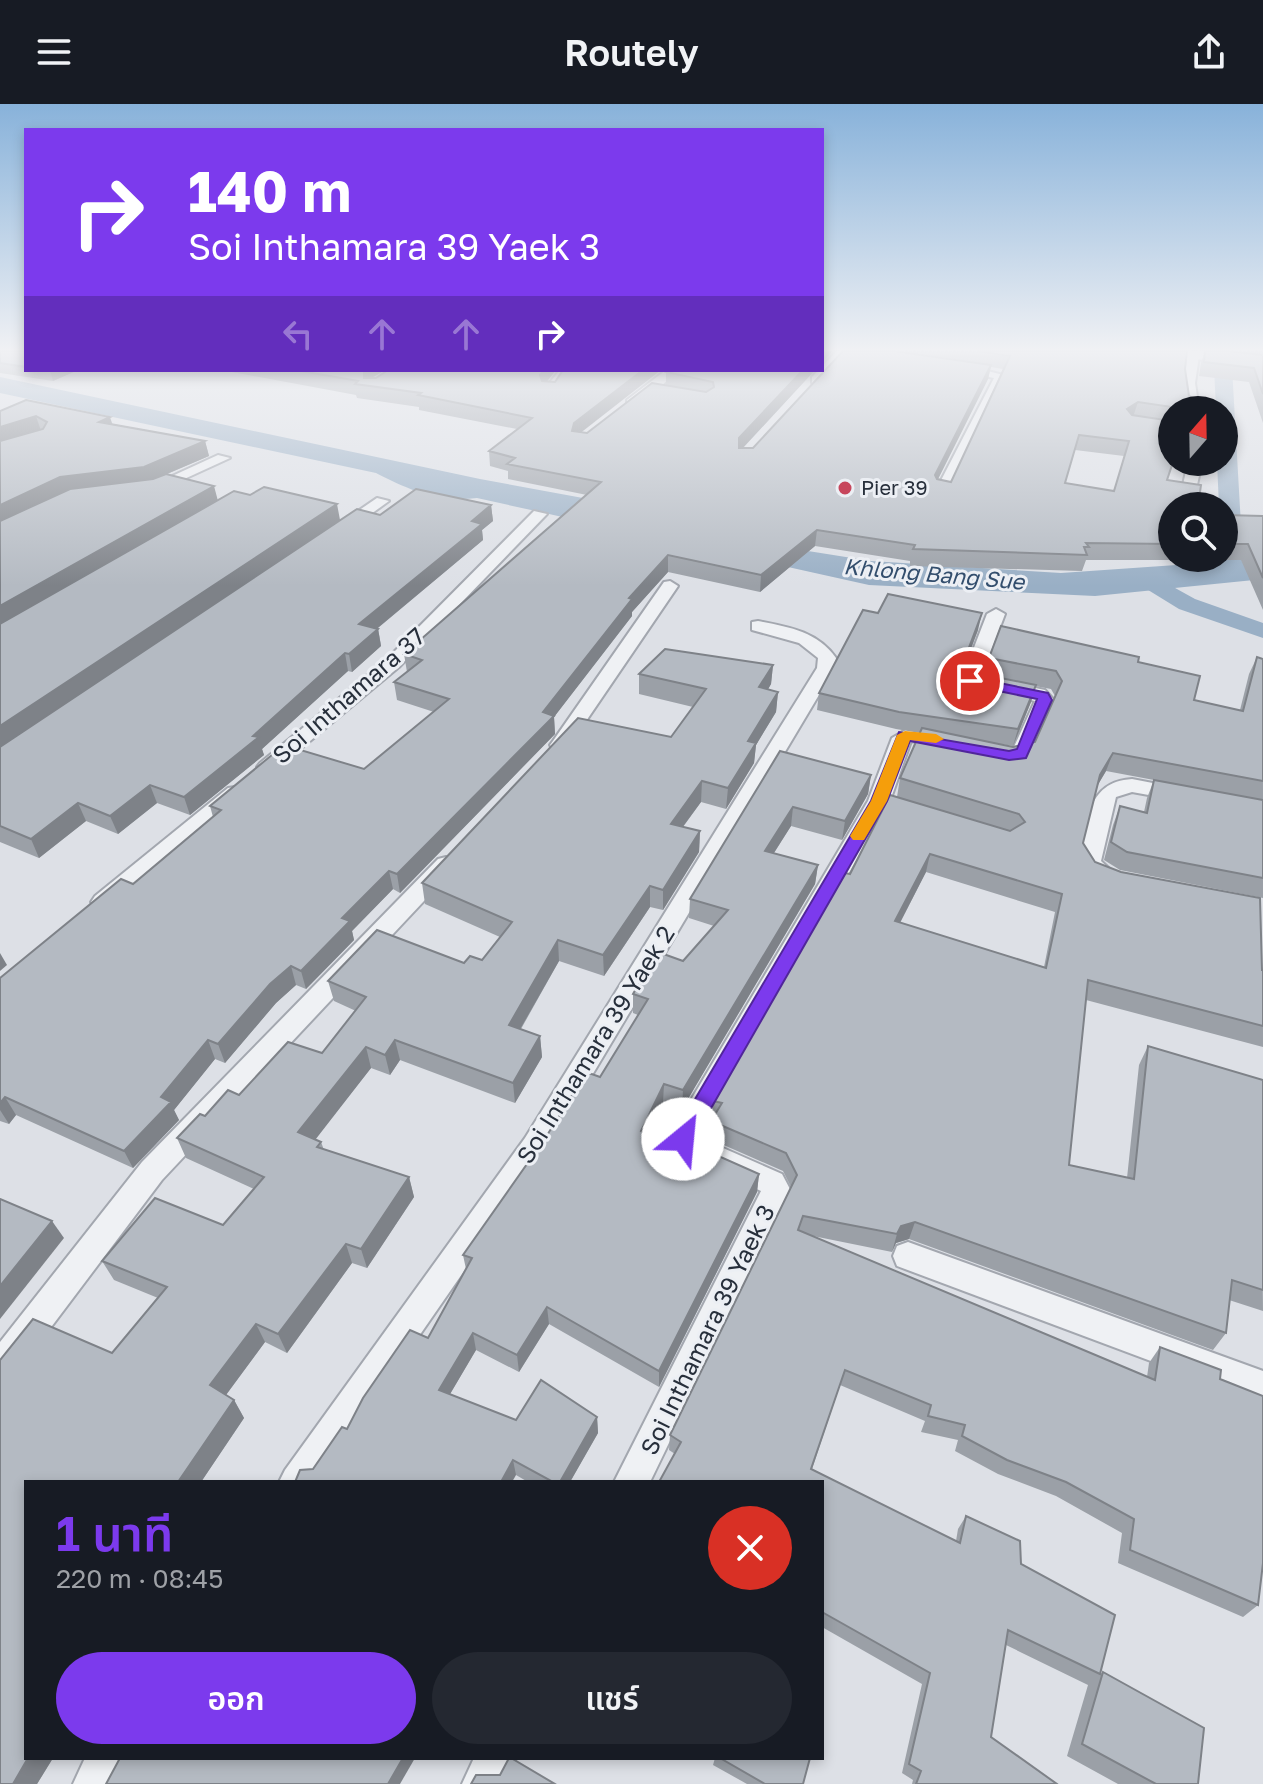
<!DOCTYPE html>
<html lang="th">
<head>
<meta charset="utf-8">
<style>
	:root { --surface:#171b24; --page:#242831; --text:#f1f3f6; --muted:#9ea1a6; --accent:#7c3aed }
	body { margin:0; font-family:"Golos Text","Noto Sans Thai",sans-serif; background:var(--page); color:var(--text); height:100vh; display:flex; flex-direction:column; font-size:30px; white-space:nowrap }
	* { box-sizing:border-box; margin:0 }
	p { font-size:26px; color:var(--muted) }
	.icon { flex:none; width:44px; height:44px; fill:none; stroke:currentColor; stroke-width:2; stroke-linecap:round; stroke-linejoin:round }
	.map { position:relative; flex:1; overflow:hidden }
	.details { position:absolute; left:24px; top:1376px; width:800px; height:280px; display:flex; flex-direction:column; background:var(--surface); border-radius:0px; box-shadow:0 4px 12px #0003 }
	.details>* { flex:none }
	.top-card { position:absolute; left:24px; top:24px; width:800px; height:244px; border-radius:0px; box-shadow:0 4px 12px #0003; background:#7c3aed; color:#fff; overflow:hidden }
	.needle { width:52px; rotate:20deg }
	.controls { position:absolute; left:1158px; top:292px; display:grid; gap:16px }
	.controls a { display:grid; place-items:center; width:80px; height:80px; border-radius:50%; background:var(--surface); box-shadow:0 4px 12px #0003; font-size:40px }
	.pin { position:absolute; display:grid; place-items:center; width:68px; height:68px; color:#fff; margin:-34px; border:4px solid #fff; border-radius:50%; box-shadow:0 2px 8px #0007 }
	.me { position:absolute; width:88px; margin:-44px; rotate:28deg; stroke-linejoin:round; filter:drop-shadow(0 0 6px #0008) }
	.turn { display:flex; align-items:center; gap:28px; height:168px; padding:0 32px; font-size:36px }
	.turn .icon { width:104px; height:104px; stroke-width:2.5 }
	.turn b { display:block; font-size:56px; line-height:68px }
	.lanes { display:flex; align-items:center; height:76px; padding:0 32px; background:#0003; justify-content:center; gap:40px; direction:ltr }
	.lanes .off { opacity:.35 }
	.round { display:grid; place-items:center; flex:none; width:84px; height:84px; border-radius:42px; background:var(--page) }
	.overview { display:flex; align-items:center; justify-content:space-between; height:136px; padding:0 32px }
	h1 { font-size:48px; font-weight:600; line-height:60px; color:var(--accent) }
	.cta { display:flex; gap:16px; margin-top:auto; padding:16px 32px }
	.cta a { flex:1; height:92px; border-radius:48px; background:var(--accent); color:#fff; font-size:32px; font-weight:600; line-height:92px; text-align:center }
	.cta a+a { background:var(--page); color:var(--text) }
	header { display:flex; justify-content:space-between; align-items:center; height:104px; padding:0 32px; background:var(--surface); font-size:36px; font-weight:600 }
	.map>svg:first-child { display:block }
	.water { fill:#99afc5 }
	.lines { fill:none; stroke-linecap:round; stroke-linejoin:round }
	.canal { fill:#99afc5; fill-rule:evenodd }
	.minor-casing { stroke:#a3a7af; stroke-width:4 }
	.tertiary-casing { stroke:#a3a7af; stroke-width:4 }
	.minor { fill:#eff1f4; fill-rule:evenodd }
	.tertiary { fill:#eff1f4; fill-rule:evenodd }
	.wall { fill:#9ba0a7; fill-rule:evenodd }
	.shaded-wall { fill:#7e8288 }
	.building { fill:#b4bac2; stroke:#7e8288; stroke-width:2; fill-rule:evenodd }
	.route { fill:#7c3aed; stroke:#51269a; stroke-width:2 }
	.slow { fill:#f59e0b }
	.poi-dot { fill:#c7465c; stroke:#eceff4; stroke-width:3 }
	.labels { text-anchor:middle; stroke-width:6; stroke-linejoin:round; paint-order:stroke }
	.far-poi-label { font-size:20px; fill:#272f3b; stroke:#eceff4; text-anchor:start }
	.far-water-label { font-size:22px; font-style:italic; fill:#334e6d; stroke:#eceff4 }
	.street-label { font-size:24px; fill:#272f3b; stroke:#eceff4 }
</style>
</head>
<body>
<header><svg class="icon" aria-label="menu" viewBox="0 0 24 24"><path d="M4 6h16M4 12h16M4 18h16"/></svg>Routely<svg class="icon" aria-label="share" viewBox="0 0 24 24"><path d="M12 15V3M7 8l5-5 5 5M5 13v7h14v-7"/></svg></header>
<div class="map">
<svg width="1263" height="1680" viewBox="0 0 1263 1680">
	<rect width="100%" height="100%" fill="#dde0e6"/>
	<!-- water -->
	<path class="water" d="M0 273 480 375 670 410 808 447 871 457 1061 469 1263 455 1254 476 1095 492 869 481 477 394C439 399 409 386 376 369L0 289Z"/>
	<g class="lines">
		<!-- canal -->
		<g class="canal">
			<polygon points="1220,247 1236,247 1232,263 1243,457 1232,464 1221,457 1224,454 1224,402 1219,402 1217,358 1224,358 1224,306 1216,306 1214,263"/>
			<polygon points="1148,469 1195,495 1263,519 1263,534 1179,505 1140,481 1136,476 1140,471"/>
		</g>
		<defs>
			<g id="minor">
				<polygon points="837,247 849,247 820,279 812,279 812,273"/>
				<polygon points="1193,248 1199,252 1195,279 1199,306 1187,306 1183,279 1187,252"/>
				<polygon points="957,259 1007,272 949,388 942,392 935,388 994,274 953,266 951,263"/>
				<polygon points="560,266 572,266 553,290 545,290 543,287"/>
				<polygon points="666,266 680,266 637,302 627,302 627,296"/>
				<polygon points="218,351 230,354 158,387 146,384"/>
				<polygon points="1188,358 1202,358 1195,390 1188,394 1181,390"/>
				<polygon points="377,394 389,397 346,428 336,428 336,422"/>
				<polygon points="534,407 547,410 399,563 274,667 260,667 257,663 260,659 387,555"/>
				<polygon points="670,477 678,482 567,645 553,645 550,641 553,637 664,478"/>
				<polygon points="996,505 1005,510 981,573 1045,586 1054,596 1027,655 996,654 993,650 996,646 1013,645 1035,597 963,581 961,577 987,510"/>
				<path d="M758 517C788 523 817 527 836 554L835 564 545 1050 318 1378H279L285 1366 525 1034 817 564 818 554 799 539 752 526V518Z"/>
				<polygon points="911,623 955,633 958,637 948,643 911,637 890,697 698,1033 782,1070 791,1087 650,1378 614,1378 761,1087 674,1047 669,1033 868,697 892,634"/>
				<path d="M1132 675 1189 686 1192 691 1182 697 1132 688 1116 693 1101 757 1119 774 1108 782 1091 775 1079 758C1088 720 1085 678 1132 675Z"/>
				<polygon points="235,683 245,689 242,694 111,804 95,804 91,798 95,792 228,684"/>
				<polygon points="446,753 457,760 454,765 162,1076 12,1275 0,1280 0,1238 142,1058 438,755"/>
				<polygon points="908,1138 1263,1267 1263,1299 897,1162 893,1152 897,1142"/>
				<polygon points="85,1654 127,1654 116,1680 73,1680"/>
				<polygon points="474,1654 516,1654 505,1680 462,1680"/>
			</g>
			<polygon id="tertiary" points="1149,247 1199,247 1263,254 1263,262 1156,251"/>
		</defs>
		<!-- minor casing -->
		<use href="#minor" class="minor-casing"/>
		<!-- tertiary casing -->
		<use href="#tertiary" class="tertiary-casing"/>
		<!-- minor -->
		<use href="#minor" class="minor"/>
		<!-- tertiary -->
		<use href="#tertiary" class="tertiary"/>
	</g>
	<!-- wall -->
	<g class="wall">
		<polygon points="0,247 26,247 26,266 78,266 53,277 0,269"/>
		<path d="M843 247H1187L1185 265 1190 306H1172V358L1167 376 1172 402V454H1224V411L1263 412V506L1241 456H1086L1082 467 910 462V457L815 442 760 488 668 468 632 508V512L554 613 555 630 400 789 393 785 352 827 354 836 306 885 296 881 276 899 225 959 215 955 174 1006 179 1016 133 1064 16 1011 9 1020 0 1017V874L133 780 213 713 210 702 364 665 434 608 397 596 394 578 407 568 404 550 587 391 508 375V367L490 362 489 347 517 325 419 306V303L357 294 356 291 221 266H385L372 274H376L388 266H556L547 277 581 328 587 329 666 281V268L668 266H815L743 344H753ZM991 263 1003 265 951 378 938 375 988 275ZM1075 346 1124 352 1114 387 1065 379Z"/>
		<polygon points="1205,247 1263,247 1263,319 1249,278 1199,272 1201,259"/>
		<polygon points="0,307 113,320 205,337 209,352 167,370 217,396 340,416 380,411 491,401 493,417 482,426 483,436 378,524 381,542 352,568 348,567 262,645 264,651 190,711 157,699 118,730 86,717 39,754 0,738"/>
		<path d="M978 526 964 564 966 567 985 571 989 554 1138 558 1194 596 1240 606 1249 570 1257 553 1263 555V794L1120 766 1104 756 1113 721 1120 702 1144 708 1147 694 1154 676 1106 667 1096 684 1083 739 1095 758 1263 866V943L1086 896 1069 1061 1127 1074 1139 961 1148 942 1262 1100 1263 1207 1229 1196 1226 1229 1213 1246 909 1135 896 1139 892 1148 813 1132 1147 1273 1149 1259 1160 1243 1220 1275 1258 1501 1243 1513 1118 1459 1122 1429 1056 1392 998 1370 955 1347 958 1336 921 1328 925 1317 840 1281 812 1365 956 1437 958 1425 966 1412 1021 1460 1100 1570 1103 1568 1198 1680H1118L1067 1652 1088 1581 1006 1541 991 1633 1057 1680H912L913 1676 902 1669 922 1580 822 1523V1378L675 1350 669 1346 670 1331 791 1083 783 1067 710 1035 713 997 850 770 1010 727 897 693 900 674 920 629 896 625 817 606 819 589ZM1035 582 1051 585 1055 592 1035 638 1013 643 994 639 1013 642 1031 598ZM926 768 1055 808 1044 863 900 819Z"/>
		<polygon points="665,545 773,561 771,580 768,585 778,588 776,608 756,641 754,659 726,705 701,698 683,723 700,727 699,748 663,806 650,803 604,872 559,857 521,925 540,932 542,953 515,999 400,956 390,971 371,964 315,1035 321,1038 324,1046 409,1073 414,1093 367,1164 352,1159 287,1249 265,1238 226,1291 234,1296 244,1314 201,1378 26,1378 26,1654 53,1654 37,1680 0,1680 0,1256 33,1215 112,1249 158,1194 114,1176 102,1157 155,1094 223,1121 254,1085 186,1054 177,1034 200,1010 205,1012 228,986 239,991 288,938 322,949 356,907 334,897 328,877 377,826 464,859 470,852 482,856 500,833 425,800 422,779 578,614 671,633 693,603 639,590 639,570"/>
		<polygon points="780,647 871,671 868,690 842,736 791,722 774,749 818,761 815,780 682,1005 663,999 648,1030 691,1050 759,1070 757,1088 659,1283 549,1220 519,1268 476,1246 450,1290 516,1316 597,1313 598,1329 570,1378 528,1378 516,1371 313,1365 428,1234 466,1165 463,1151 600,973 638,911 633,909 633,890 683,857 714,822 689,814 690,795"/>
		<polygon points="715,1654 810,1654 803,1680 747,1680 713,1661"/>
	</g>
	<!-- shaded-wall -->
	<g class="shaded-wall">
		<polygon points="822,247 833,247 822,259"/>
		<polygon points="991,261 988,275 932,387 935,371"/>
		<polygon points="50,266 78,266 53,277"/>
		<polygon points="364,266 385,266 366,277 364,274"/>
		<polygon points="544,266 556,266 541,285 540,271"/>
		<polygon points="643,266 661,266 574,334 572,327 574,319"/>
		<polygon points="803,266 815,266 738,349 739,334"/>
		<polygon points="1138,298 1133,313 1127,305"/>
		<polygon points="36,312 41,327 0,340 0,323"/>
		<polygon points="110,313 115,328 99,318"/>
		<polygon points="205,337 209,352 148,378 0,420 0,401 60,373"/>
		<polygon points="214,382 218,397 0,524 0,502"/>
		<polygon points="337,400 340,416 0,645 0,622"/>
		<polygon points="491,401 493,417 482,426 483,436 362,537 359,520"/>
		<polygon points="817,426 815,442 760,488 761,471"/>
		<polygon points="668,451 668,468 632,508 632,512 554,613 555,630 400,789 397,770 629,494"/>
		<polygon points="982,509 978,526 958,578 962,562"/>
		<polygon points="378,525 381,542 352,568 349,550"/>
		<polygon points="345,549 348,567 262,645 264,651 190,711 184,693"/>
		<polygon points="773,561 771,580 758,603 759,583"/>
		<polygon points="1036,581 1031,598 1013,642 1018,625"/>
		<polygon points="778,588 776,608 756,641 754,659 726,705 728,684 748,637"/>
		<polygon points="1113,649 1106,667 1093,689 1100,671"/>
		<polygon points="871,671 868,690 842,736 845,717"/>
		<polygon points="702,677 701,698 670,740 671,720"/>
		<polygon points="150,681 157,699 118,730 110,712"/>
		<polygon points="78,699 86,717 39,754 31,735"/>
		<polygon points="793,703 791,722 763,766 765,747"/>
		<polygon points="700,727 699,748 663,806 663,786"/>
		<polygon points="930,750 926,768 891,836 895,817"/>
		<polygon points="818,761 815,780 682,1005 683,986"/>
		<polygon points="389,767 393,785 352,827 354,836 306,885 301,867 342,814"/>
		<polygon points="650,782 650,803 604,872 603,851"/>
		<polygon points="558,836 559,857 511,941 509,921"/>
		<polygon points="0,849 7,861 0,867"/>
		<polygon points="291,862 296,881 276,899 225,959 218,940 270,880"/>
		<polygon points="540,932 542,953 515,999 513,979"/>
		<polygon points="208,936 215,955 174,1006 179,1016 133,1064 124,1047 161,993"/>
		<polygon points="395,936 400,956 390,971 385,951"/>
		<polygon points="366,943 371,964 305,1049 298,1028"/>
		<polygon points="664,980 663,999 641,1045 641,1027"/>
		<polygon points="5,993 16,1011 9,1020 0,1006 0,999"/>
		<polygon points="759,1070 757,1088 659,1283 659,1267"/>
		<polygon points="409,1073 414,1093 367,1164 361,1145"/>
		<polygon points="52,1117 64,1134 0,1215 0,1182"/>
		<polygon points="915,1118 909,1135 896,1139 892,1148 897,1130 901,1122"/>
		<polygon points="346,1140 352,1159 287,1249 278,1230"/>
		<polygon points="547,1203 549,1220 519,1268 517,1251"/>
		<polygon points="256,1220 265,1238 220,1299 210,1281"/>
		<polygon points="473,1229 476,1246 443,1302 439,1286"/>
		<polygon points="234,1296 244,1314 201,1378 178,1378"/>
		<polygon points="597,1313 598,1329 570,1378 560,1378"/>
		<polygon points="513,1356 516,1371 512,1378 501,1378"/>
		<polygon points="28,1654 53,1654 37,1680 13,1680"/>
		<polygon points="403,1654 415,1654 400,1680 388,1680"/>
	</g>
	<!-- building -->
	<g class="building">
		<polygon points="0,247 26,247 26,263 0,259"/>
		<path d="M843 247H893L991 261 935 371 937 375 951 378 1010 252 978 247H1187L1185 265 1189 292 1194 294 1190 306H1179V304L1138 298 1127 305 1132 311 1172 317 1173 358 1167 376 1201 381 1198 402H1172V440L1086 439 1089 443H1084L1087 451 913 445 915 441 817 426 761 471 668 451 629 494 632 495 543 608 554 612 397 770 389 767 342 814 350 817 301 867 291 862 270 880 218 940 208 936 161 993 171 998 124 1047 5 993 0 999V874L121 775 133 780 221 706 210 702 284 641 364 665 449 595 394 578 422 556 404 550 601 378 507 360 515 354 489 347 532 314 418 291 421 289 355 280 358 277 295 266H364V274H376L388 266H544L540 271 542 277 555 278 563 266H643L574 319 572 327 587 329 652 279 706 288 714 283 713 278 666 268 668 266H803L739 334V344H753ZM1079 331 1129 337 1114 387 1065 379Z"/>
		<polygon points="1205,247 1226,247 1263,251 1263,290 1254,264 1204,258"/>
		<polygon points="26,296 110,313 99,318 205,337 144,363 60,373 0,401 0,337 43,325 47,318 36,312 0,323 0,307"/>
		<polygon points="166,370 214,382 0,502 0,417 70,385 153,375"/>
		<polygon points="264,383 337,400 0,622 0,520 234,387 250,391"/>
		<polygon points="416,385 491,401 472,417 482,420 359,520 378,525 349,550 345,549 253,632 259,633 184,693 150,681 110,712 78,699 31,735 0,722 0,643 357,405 380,411"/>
		<polygon points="1224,411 1263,412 1263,474 1248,440 1224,440"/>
		<polygon points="888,490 982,509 962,562 966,567 1036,581 1018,625 899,608 819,589 863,506 878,509"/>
		<path d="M1001 522 1139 553 1138 558 1200 572 1194 596 1243 607 1257 553 1263 555V677L1113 649 1100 671 1083 739 1095 758 1121 768 1260 794 1262 866H1263V922L1088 876 1069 1061 1134 1075 1148 942 1263 976V1186L1232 1176 1226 1229 915 1118 901 1122 897 1130 803 1112 798 1126 1155 1276 1160 1243 1221 1266 1220 1275 1263 1292V1459L1258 1501 1130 1446 1134 1415 1066 1378 1007 1356 962 1332 965 1321 928 1312 931 1301 845 1266 811 1365 960 1439 966 1412 1020 1437 1021 1460 1115 1511 1100 1570 1008 1526 991 1633 1057 1680H916L921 1667 909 1660 930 1569 822 1508V1378H659L681 1338 670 1331 797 1071 786 1049 711 1017 722 999 713 997 845 769 850 770 890 691 1010 727 1025 718 1019 710 900 674 922 624 1013 643 1035 638 1062 577 1056 567 989 554ZM930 750 1062 790 1046 864 895 817Z"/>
		<polygon points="665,545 773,561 759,583 778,588 748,637 756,639 728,684 702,677 671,720 700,727 663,786 650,782 603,851 558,836 509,921 540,932 513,979 395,936 385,951 366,943 298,1028 321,1038 317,1043 409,1073 361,1145 346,1140 278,1230 256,1220 210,1281 234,1296 178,1378 26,1378 26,1654 28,1654 13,1680 0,1680 0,1256 33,1215 112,1249 167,1183 102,1157 155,1094 223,1121 264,1073 177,1034 200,1010 205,1012 228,986 239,991 288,938 322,949 366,893 328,877 377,826 464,859 470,852 482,856 512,818 422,779 578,614 671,633 706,585 639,570"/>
		<polygon points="780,647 871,671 845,717 793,703 765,747 818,761 683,986 664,980 641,1027 691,1050 696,1042 759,1070 659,1267 547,1203 517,1251 473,1229 439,1286 516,1316 541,1276 597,1313 560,1378 553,1378 513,1356 501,1378 295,1378 300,1366 313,1365 342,1323 347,1325 363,1294 410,1226 428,1234 472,1154 463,1151 546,1033 586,968 600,973 648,895 633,890 658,848 683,857 728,806 690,795"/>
		<polygon points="1154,676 1263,696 1263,774 1127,748 1111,738 1120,702 1147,709"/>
		<polygon points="0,1095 52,1117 0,1182"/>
		<polygon points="1103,1568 1204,1624 1198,1680 1156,1680 1082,1640"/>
		<polygon points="120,1654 403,1654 388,1680 106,1680"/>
		<polygon points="509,1654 511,1654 555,1680 471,1680 476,1671 500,1671"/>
		<polygon points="720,1654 810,1654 803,1680 765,1680"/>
	</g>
	<!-- sky -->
	<linearGradient id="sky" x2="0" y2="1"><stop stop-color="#88b2da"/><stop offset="0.51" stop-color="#f0f1f4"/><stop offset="1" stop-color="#f0f1f4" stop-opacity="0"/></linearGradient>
	<rect width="1263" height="482" fill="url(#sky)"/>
	<!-- route -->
	<polygon class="route" points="970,573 1048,589 1052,596 1026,654 1009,656 910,637 887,697 690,1041 675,1041 672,1035 675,1029 871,697 899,628 1009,647 1017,645 1037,595 965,580 963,577"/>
	<!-- slow -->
	<polygon class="slow" points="905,627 936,630 944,635 936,639 910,636 887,697 864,736 853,736 850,732 871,697 897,631"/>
	<!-- markers -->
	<circle class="poi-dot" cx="845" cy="384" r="8"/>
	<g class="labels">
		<!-- far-poi labels -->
		<g class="far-poi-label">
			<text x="861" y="391">Pier 39</text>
		</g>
		<!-- far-water labels -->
		<g class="far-water-label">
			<text transform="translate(934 470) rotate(5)" y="8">Khlong Bang Sue</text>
		</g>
		<!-- street labels -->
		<g class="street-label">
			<text transform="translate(349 592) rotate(-41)" y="8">Soi Inthamara 37</text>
			<text transform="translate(596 941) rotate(-58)" y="8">Soi Inthamara 39 Yaek 2</text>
			<text transform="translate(708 1226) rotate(-64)" y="8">Soi Inthamara 39 Yaek 3</text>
		</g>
	</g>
</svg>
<div class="controls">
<a><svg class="needle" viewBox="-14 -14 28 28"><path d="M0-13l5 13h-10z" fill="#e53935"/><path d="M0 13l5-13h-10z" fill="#9ea1a6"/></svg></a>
<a><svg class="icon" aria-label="search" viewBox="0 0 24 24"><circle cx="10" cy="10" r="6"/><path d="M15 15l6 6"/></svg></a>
</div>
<div class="pin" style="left:970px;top:577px;background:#d93025"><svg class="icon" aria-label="arrive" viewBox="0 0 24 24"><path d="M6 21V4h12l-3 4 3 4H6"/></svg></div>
<svg class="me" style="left:683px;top:1035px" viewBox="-20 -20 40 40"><circle r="19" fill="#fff"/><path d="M0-13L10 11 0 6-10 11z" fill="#7c3aed"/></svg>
<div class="top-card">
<div class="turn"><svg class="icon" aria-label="right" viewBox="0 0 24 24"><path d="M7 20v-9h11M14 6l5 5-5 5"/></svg><div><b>140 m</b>Soi Inthamara 39 Yaek 3</div></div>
<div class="lanes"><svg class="icon off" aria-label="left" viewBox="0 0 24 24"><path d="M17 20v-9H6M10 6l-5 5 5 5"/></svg><svg class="icon off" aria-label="ahead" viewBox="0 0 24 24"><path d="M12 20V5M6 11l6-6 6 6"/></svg><svg class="icon off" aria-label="ahead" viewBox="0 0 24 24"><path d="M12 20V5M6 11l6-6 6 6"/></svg><svg class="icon" aria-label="right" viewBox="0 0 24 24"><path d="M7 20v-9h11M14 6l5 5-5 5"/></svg></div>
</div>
<section class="details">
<div class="overview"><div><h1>1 นาที</h1><p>220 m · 08:45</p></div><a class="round" style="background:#d93025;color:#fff"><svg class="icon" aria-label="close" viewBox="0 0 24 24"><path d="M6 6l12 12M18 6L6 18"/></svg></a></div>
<div class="cta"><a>ออก</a><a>แชร์</a></div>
</section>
</div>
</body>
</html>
